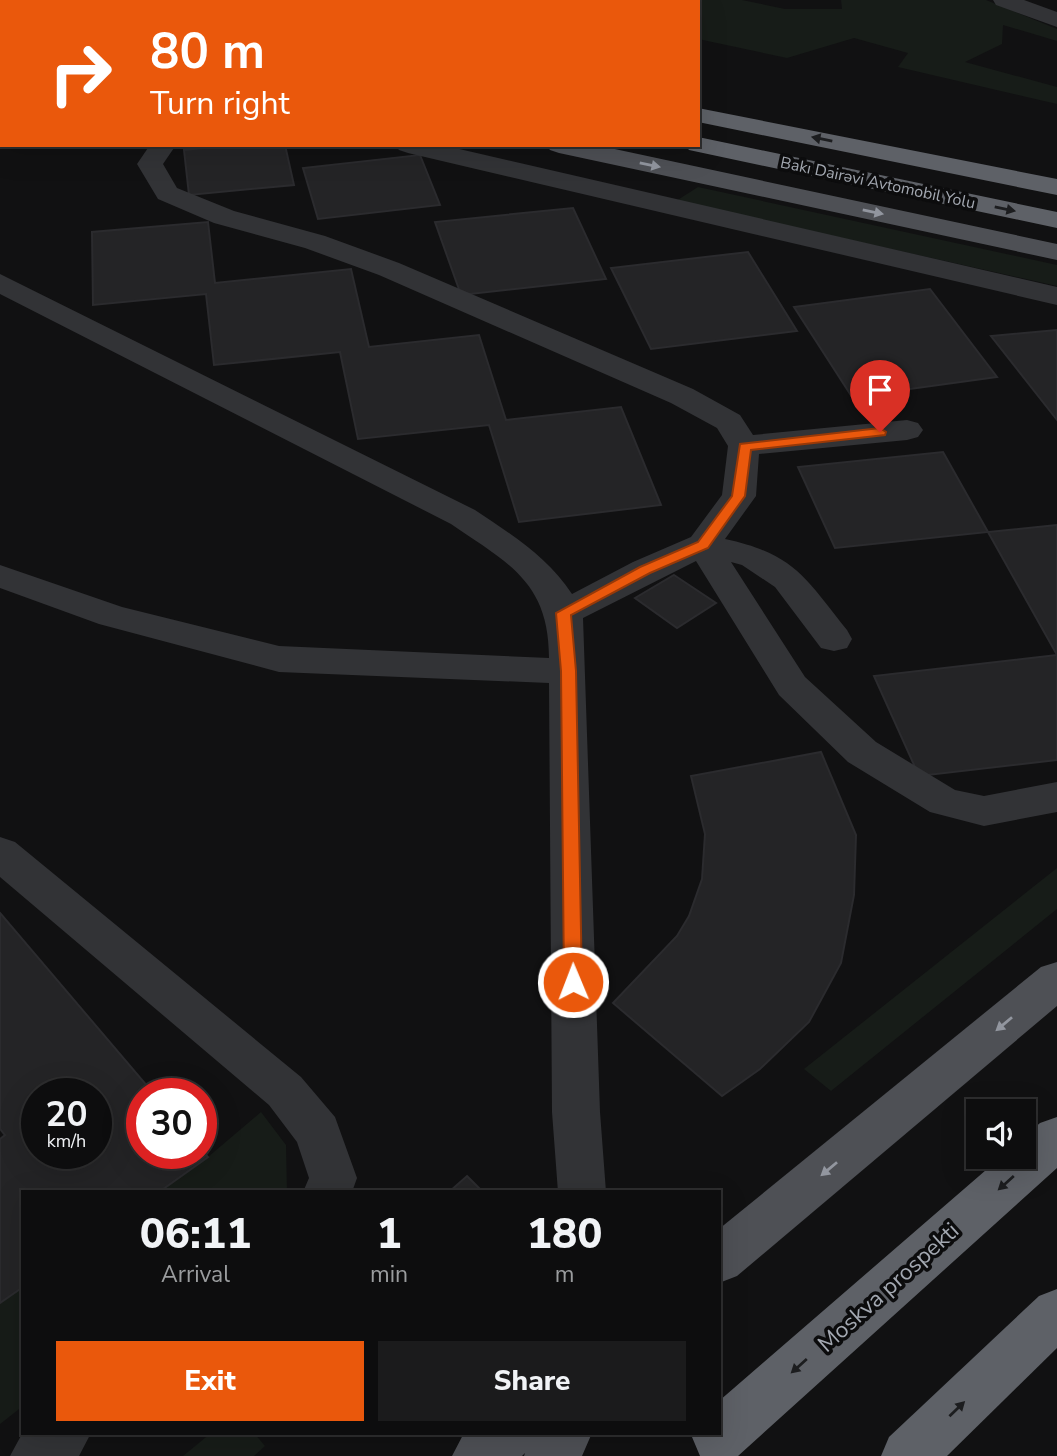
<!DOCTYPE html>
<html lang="en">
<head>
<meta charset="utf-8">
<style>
	:root { --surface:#0d0d0e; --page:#1b1b1c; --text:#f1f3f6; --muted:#9a9c9e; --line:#2d2d2e; --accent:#ea580c }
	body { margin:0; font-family:"Nunito Sans",sans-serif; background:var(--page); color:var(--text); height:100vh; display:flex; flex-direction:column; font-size:26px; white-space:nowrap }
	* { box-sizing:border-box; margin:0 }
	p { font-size:23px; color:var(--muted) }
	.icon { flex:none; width:38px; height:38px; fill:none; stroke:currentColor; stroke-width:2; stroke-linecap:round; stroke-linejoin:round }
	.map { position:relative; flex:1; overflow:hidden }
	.sheet { position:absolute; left:21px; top:1190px; width:700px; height:245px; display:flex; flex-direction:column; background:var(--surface); border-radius:0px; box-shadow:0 7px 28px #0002,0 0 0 2px var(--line) }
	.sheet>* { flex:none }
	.top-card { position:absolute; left:0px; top:0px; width:700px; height:147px; box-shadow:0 7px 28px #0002,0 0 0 2px var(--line); background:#ea580c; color:#fff; overflow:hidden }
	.controls { position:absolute; left:966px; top:1099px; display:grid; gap:14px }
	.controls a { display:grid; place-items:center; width:70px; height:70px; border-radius:0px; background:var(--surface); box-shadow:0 7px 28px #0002,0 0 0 2px var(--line); font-size:35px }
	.speed { position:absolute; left:21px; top:1078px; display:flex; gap:14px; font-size:35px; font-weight:700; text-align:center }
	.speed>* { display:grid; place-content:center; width:91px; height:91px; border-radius:50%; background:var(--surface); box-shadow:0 7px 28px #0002,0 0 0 2px var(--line); line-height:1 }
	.speed small { font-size:18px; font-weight:400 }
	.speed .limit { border:10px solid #d22; background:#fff; color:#111 }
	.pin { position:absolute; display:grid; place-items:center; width:60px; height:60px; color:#fff; margin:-72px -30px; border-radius:50% 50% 50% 0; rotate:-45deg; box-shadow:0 0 7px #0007 }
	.pin .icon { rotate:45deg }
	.me { position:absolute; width:77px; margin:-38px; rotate:359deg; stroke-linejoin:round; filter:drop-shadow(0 0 5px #0008) }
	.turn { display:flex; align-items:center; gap:24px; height:147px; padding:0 35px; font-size:32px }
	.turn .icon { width:91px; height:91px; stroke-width:2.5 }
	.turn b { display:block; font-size:49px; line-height:60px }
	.eta { display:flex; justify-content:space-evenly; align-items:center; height:119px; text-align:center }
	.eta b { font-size:42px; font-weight:800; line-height:49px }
	.action { display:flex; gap:14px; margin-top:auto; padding:14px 35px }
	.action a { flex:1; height:80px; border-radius:0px; background:var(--accent); color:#fff; font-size:28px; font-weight:800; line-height:80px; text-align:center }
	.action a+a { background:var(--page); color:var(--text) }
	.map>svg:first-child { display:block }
	.green { fill:#171c18 }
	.building { fill:#242426; stroke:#2b2b2e; stroke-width:2; fill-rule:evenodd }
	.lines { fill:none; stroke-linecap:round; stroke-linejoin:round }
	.minor { fill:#323336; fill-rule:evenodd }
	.major { fill:#4e5055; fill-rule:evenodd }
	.highway { fill:#5e6167; fill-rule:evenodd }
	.oneway { fill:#1c1d1f }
	.oneway2 { fill:#92969f }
	.route { fill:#ea580c; stroke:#983908; stroke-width:2 }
	.labels { text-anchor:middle; stroke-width:7; stroke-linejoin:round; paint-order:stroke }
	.far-street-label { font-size:16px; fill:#a3a8b1; stroke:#0c0c0d }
	.near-street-label { font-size:23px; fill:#a3a8b1; stroke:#0c0c0d }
</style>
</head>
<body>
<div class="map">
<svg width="1057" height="1456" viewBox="0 0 1057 1456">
	<rect width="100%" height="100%" fill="#111112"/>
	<!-- green -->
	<g class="green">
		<polygon points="510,0 742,0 785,9 842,9 841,0 986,0 1057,29 1057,41 1003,25 1002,44 965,62 1057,87 1057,104 898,67 908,53 854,38 787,58 698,39 698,2"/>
		<polygon points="698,187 1057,265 1057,286 676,201"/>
		<polygon points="1057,868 1057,909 831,1091 804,1069"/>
		<polygon points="261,1112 286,1145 287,1192 159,1192 208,1157"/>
		<polygon points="23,1287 23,1406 0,1424 0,1303"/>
		<polygon points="211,1433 254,1433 265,1446 254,1456 183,1456"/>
	</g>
	<!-- building -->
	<g class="building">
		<polygon points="236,145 285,145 294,185 189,195 184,150"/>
		<polygon points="420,155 440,205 318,219 303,168"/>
		<polygon points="573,208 606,279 461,295 435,222"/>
		<polygon points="208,222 215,283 351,269 369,347 479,335 506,420 621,407 661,505 519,522 489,425 358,439 340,352 214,365 206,294 93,305 92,232"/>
		<polygon points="748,252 797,331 651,349 611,268"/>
		<polygon points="930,289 997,377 852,397 794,307"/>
		<polygon points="1057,330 1057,420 991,336"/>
		<polygon points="943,452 988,532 835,548 798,467"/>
		<polygon points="1057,525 1057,655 988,532"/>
		<polygon points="674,575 716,603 677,628 635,598"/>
		<polygon points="1057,655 1057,760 919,776 874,676"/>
		<polygon points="821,752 856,835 854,895 841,963 809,1022 760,1069 722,1096 613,1003 677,936 689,916 702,879 705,834 691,776"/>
		<path d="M0 913 154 1094H142V1153H201V1149L208 1157 159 1192H23V1287L0 1303V1139L5 1135 0 1129ZM37 1094H96V1153H37Z"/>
		<polygon points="467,1176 483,1192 449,1192"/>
	</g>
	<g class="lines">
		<!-- minor -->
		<g class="minor">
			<polygon points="993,0 1024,0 1057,12 1057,27 996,5"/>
			<path d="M150 145H176L163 164 177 188 234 211 325 236 399 263 693 389 740 415 753 435 907 420 918 423 923 430 918 437 907 440 759 454 756 496 725 539C795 554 805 578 847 630L852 639 847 648 834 651 821 648 775 587 742 565 731 562 805 677 876 742 955 790 984 796 1057 782V812L984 826 930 812 848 762 779 695 696 561 583 618 600 1112 606 1192H558L552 1112 549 683 279 672 99 624 0 588V565L122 607 279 646 549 658C549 582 508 563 451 524L0 294V274L475 510C511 534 548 557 572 594L633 562 691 537 722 495 728 446 717 428 671 403 379 275 305 248 214 223 158 199 137 164Z"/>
			<polygon points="395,145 442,145 1057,287 1057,305 408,153 399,150"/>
			<polygon points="0,837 15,842 301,1077 335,1117 357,1178 352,1192 303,1192 309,1178 297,1142 269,1105 0,877"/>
			<polygon points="23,1432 23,1433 91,1433 79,1456 10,1456"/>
		</g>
		<!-- major -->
		<g class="major">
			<rect x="0" y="52" width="2" height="15"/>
			<polygon points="546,145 596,145 1057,244 1057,260 559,153 550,150"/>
			<polygon points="1057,962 1057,1006 737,1276 719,1283 719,1229 1041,967"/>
			<polygon points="464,1433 592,1433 582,1456 524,1456 525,1453 522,1456 452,1456"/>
		</g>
		<!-- highway -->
		<g class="highway">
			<polygon points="0,0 10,2 2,2 2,13"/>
			<polygon points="0,26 2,27 2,41 0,40"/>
			<polygon points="698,108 1057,179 1057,195 698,122"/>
			<polygon points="698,137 1057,212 1057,228 689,150 685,145 698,145"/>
			<polygon points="1057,1117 1057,1168 738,1456 700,1456 692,1437 693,1433 719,1433 719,1401 1001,1157 1024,1157 1024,1137 1040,1123"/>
			<polygon points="1057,1289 1057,1348 947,1456 881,1456 889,1437 1039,1296"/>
		</g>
	</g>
	<!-- one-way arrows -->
	<defs><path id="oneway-solid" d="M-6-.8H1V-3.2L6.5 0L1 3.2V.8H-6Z" transform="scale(1.75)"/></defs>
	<g class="oneway">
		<use href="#oneway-solid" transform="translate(822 139) rotate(-169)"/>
		<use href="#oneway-solid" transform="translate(1005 209) rotate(12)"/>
		<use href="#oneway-solid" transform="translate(1006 1183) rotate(138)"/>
		<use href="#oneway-solid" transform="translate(799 1366) rotate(138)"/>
		<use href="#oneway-solid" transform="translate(957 1409) rotate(-44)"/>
	</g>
	<g class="oneway2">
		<use href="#oneway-solid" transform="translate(650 165) rotate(12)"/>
		<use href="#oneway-solid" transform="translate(873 212) rotate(12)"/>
		<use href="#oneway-solid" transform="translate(1004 1024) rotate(140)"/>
		<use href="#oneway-solid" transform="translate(829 1169) rotate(140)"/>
	</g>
	<!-- route -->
	<polygon class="route" points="880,428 886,432 885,435 751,450 745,496 708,548 650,573 571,615 576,671 582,982 580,987 567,987 564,982 561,671 556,613 640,567 698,542 732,496 740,444"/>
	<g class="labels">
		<!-- far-street labels -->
		<g class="far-street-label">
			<text transform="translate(878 182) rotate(12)" y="6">Bakı Dairəvi Avtomobil Yolu</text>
		</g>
		<!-- near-street labels -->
		<g class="near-street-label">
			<text transform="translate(888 1287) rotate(-42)" y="8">Moskva prospekti</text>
		</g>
	</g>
</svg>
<div class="controls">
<a><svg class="icon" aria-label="sound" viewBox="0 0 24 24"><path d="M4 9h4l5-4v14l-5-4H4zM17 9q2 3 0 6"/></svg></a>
</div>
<div class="speed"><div>20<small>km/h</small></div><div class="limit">30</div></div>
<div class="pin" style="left:880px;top:432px;background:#d93025"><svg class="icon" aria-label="arrive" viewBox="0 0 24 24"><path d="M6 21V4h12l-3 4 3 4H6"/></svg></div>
<svg class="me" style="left:573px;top:982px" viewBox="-20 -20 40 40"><circle r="17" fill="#ea580c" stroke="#fff" stroke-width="3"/><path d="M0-11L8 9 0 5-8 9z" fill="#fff"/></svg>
<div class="top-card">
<div class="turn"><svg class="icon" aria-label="right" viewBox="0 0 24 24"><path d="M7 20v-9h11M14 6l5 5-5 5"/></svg><div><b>80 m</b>Turn right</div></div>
</div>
<section class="sheet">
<div class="eta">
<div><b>06:11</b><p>Arrival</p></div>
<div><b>1</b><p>min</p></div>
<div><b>180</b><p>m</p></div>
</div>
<div class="action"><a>Exit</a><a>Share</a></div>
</section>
</div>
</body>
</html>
